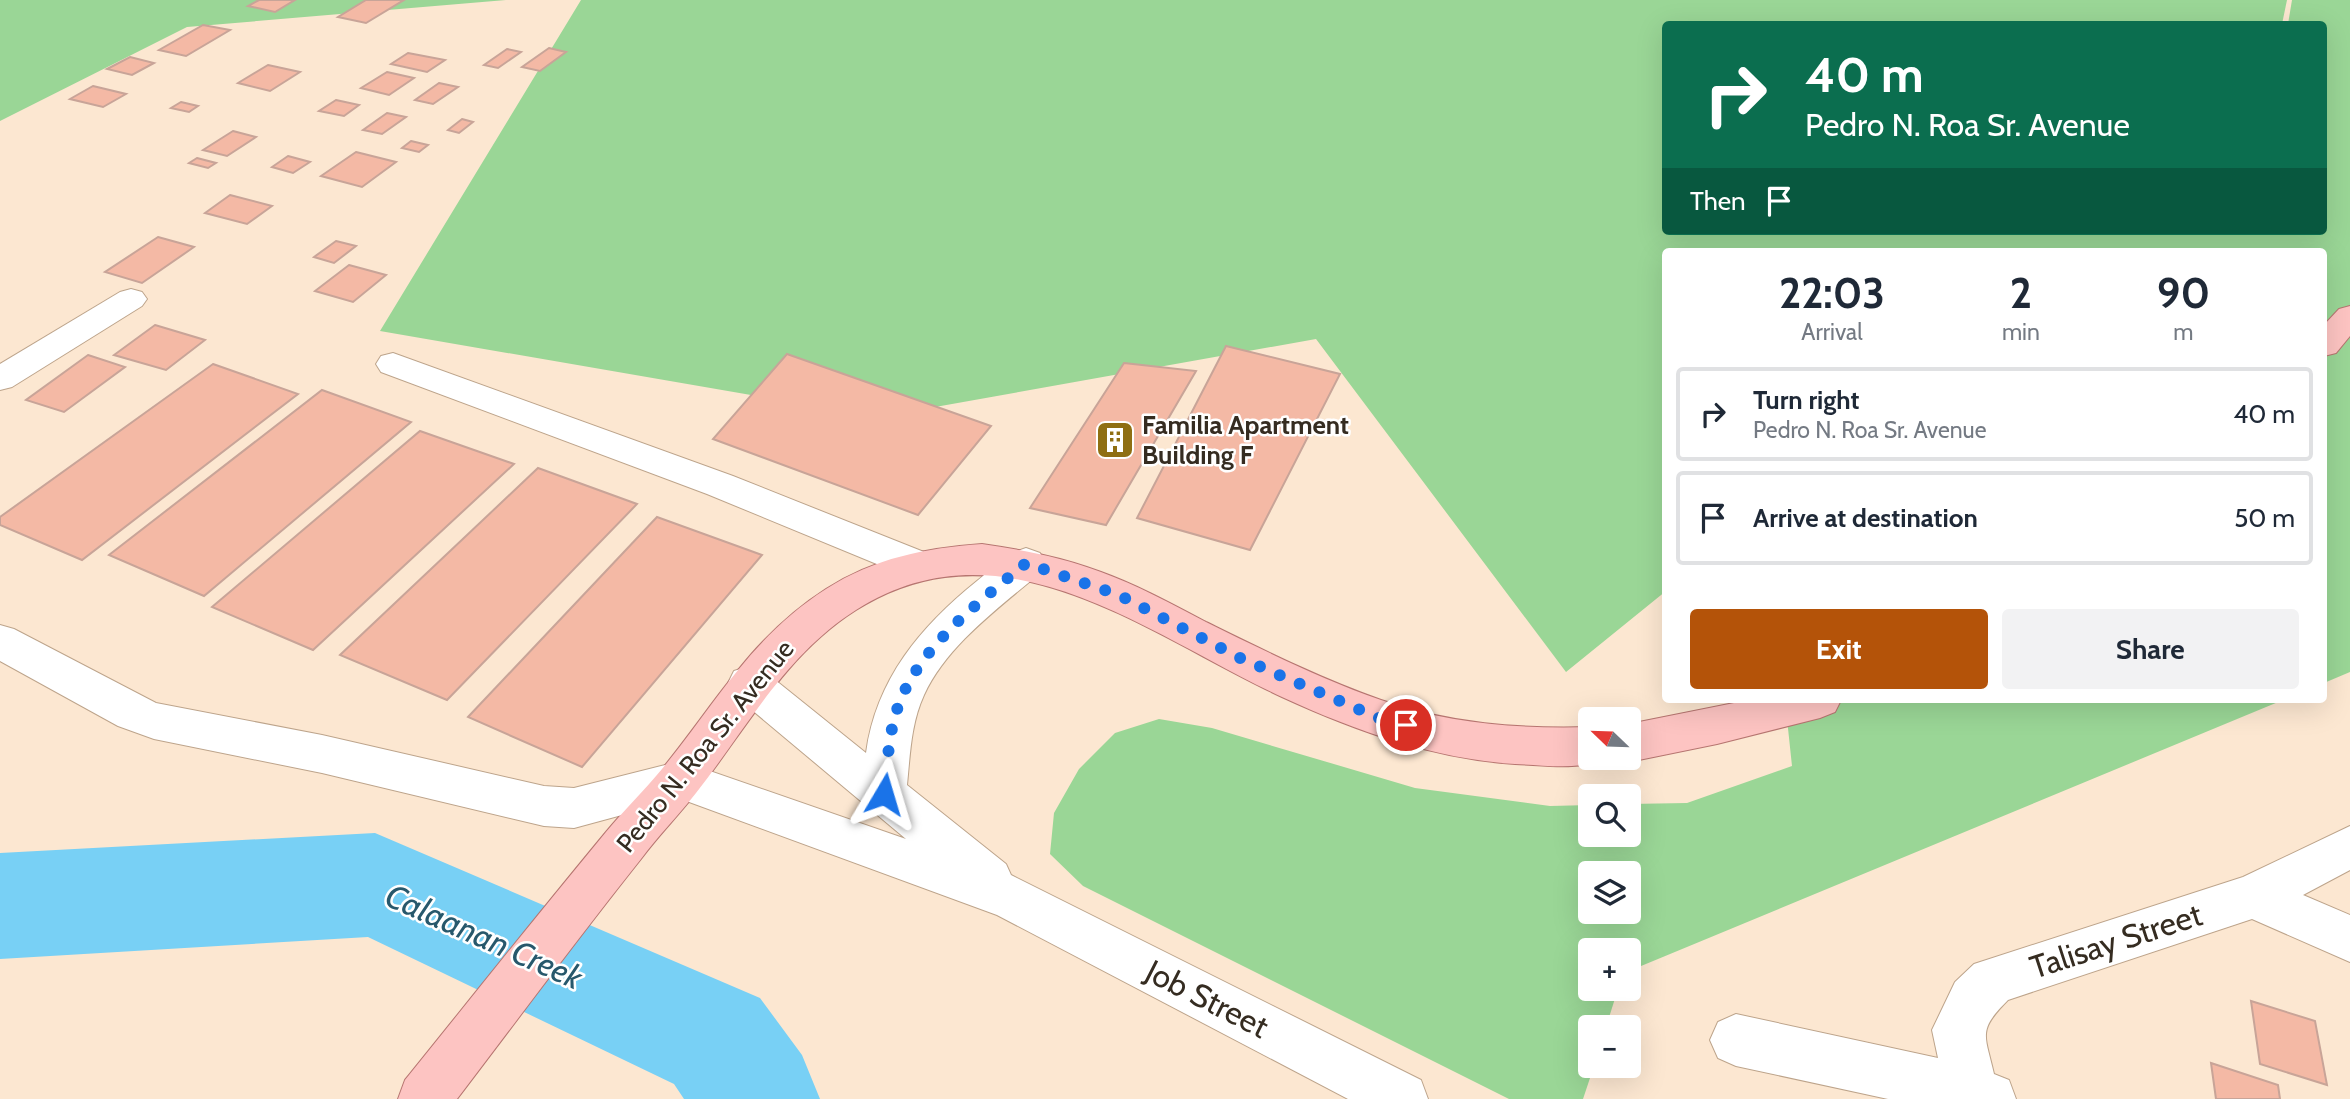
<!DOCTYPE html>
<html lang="en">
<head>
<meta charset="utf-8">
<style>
	:root { --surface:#fff; --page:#f2f2f3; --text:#1f2937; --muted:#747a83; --line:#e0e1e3; --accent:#b45309 }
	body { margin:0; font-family:Cabin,sans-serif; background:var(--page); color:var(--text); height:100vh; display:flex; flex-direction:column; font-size:26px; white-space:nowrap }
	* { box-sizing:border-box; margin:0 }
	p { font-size:23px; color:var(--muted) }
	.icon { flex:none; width:38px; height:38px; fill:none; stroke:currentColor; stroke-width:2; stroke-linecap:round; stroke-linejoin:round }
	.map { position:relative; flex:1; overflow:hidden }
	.drawer { position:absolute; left:1662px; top:248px; width:665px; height:455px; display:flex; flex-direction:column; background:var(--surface); border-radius:7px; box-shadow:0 7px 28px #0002 }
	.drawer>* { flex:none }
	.guide { position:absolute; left:1662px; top:21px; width:665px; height:214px; border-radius:7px; box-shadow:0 7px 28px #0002; background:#0b6e4f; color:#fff; overflow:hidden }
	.needle { width:46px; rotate:293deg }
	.buttons { position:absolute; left:1578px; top:707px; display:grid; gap:14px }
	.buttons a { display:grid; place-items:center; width:63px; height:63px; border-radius:7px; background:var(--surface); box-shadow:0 7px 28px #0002; font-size:35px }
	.pin { position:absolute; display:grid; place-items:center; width:60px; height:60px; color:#fff; margin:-30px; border:4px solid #fff; border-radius:50%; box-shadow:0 2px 7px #0007 }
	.me { position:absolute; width:77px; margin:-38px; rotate:7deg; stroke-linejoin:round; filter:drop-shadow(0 0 5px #0008) }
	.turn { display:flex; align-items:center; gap:24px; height:147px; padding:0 28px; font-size:32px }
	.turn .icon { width:91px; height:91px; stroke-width:2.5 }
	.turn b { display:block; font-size:49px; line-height:60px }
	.then { display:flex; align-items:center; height:66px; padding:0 28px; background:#0003; gap:14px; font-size:26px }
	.eta { display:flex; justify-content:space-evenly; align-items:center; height:119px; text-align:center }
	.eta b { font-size:42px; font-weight:700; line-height:49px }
	.cta { display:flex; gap:14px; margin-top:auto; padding:14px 28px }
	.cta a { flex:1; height:80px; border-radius:7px; background:var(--accent); color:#fff; font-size:28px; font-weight:700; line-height:80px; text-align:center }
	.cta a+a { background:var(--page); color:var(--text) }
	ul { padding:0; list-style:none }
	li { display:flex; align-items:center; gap:21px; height:94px; margin:0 14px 10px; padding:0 14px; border:4px solid var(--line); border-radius:7px }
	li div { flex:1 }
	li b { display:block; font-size:26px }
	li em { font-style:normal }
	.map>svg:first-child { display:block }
	.green { fill:#9ad696; fill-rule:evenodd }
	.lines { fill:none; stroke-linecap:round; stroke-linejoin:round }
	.river { fill:#78d0f5; fill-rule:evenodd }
	.building { fill:#f4b9a5; stroke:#c8a498; stroke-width:2 }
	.street-casing { stroke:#bda48b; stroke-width:2 }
	.primary-casing { stroke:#b67570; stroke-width:2 }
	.street { fill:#fff; fill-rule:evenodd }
	.primary { fill:#fdc4c2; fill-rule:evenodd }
	.route { stroke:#1a73e8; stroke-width:12; stroke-dasharray:0 21.6 }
	.labels { text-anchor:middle; stroke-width:5; stroke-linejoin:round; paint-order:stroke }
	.poi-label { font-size:26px; font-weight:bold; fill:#352c21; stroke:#fff; text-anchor:start }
	.street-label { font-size:26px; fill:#352c21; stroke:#fff }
	.near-street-label { font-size:32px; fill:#352c21; stroke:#fff }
	.near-water-label { font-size:33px; font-style:italic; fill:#27586c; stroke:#fff }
</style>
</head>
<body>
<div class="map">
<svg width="2350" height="1099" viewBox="0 0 2350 1099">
	<rect width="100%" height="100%" fill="#fce7d1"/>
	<!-- green -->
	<g class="green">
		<polygon points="0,0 506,0 187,27 0,121"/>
		<polygon points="581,0 2287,0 2282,24 1666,24 1666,231 2324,231 2324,24 2288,24 2292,0 2350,0 2350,672 2324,683 2324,252 1666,252 1666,591 1566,672 1316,339 879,417 380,331"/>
		<path d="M1785 700H2283L1629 971V950H1591V989H1618L1606 1027H1591V1066H1594L1583 1099H1509L1083 886 1050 854 1054 813 1079 769 1115 733 1159 719 1212 728 1415 788 1550 806 1591 805V835H1629V804L1687 803 1792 766ZM1591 873H1629V912H1591Z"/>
	</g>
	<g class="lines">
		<!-- river -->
		<polygon class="river" points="375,833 760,998 802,1055 820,1099 684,1099 674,1084 368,937 0,959 0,853"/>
	</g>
	<!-- building -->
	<g class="building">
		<polygon points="259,0 295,0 275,12 248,6"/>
		<polygon points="366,0 404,0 366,23 338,17"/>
		<polygon points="203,25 230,30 186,56 159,50"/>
		<polygon points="549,48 566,52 540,71 522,67"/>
		<polygon points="507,49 521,52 498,68 484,65"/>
		<polygon points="408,53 445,60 427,72 391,64"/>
		<polygon points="130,57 154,63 132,75 107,69"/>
		<polygon points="268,65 300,72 270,91 238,83"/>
		<polygon points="387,72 414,78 389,95 361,88"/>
		<polygon points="439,83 458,87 433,104 415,100"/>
		<polygon points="93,86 126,94 103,107 70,99"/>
		<polygon points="336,100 359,105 344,116 319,111"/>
		<polygon points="181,102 198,106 189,112 171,108"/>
		<polygon points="387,113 406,117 382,134 363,130"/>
		<polygon points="462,119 473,122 459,133 448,130"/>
		<polygon points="233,131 256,137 227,156 203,150"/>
		<polygon points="411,141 428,145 419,152 402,148"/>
		<polygon points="356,152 396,162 362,187 321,176"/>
		<polygon points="288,156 310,162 293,173 272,167"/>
		<polygon points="197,158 216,163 208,168 189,163"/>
		<polygon points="230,195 272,206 247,224 205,213"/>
		<polygon points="158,237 194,247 142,283 105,272"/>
		<polygon points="336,241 356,246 334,263 314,257"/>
		<polygon points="349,265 386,275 353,302 315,291"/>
		<polygon points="155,325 205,340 166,370 114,355"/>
		<polygon points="1226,346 1340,374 1250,550 1137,518"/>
		<polygon points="787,354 991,426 918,515 713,439"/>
		<polygon points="88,355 125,367 64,412 26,400"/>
		<polygon points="1124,363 1196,371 1106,525 1030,508"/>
		<polygon points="213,364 298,394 82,560 0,525 0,517"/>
		<polygon points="322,390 411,422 204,596 109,555"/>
		<polygon points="420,431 514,464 313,650 212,607"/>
		<polygon points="538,468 637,504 447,700 340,655"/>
		<polygon points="657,517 762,555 582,767 468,717"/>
		<polygon points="2251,1001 2315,1021 2327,1085 2260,1064"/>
		<polygon points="2211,1063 2278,1085 2280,1099 2216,1099"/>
	</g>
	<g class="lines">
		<defs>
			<g id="street">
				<polygon points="131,289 142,292 147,299 142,306 12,387 0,390 0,364 120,292"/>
				<polygon points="393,353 733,476 929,554 934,564 929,574 915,579 901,574 707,494 381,372 376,364 381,356"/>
				<path d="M1026 548 1040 553 1045 563 1040 573C999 608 947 645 924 695 911 723 910 755 907 785L1006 864 1011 875 1421 1080 1428 1099H1348L997 915 681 799 574 828 544 826 322 773 154 739 118 726 0 661V625L14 629 156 703 322 735 544 786 574 788 681 761 906 839 734 695 728 683 734 671 749 666 764 671 866 753C876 679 921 626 977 581 993 568 1007 554 1026 548Z"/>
				<path d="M2350 826V870L2303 895 2350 915V962L2252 919 2008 1000C1977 1031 1985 1034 1994 1074L2009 1080 2016 1099H1888L1736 1066 1718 1058 1710 1040 1718 1022 1736 1014 1938 1058 1932 1030 1955 982 1974 964 2243 877Z"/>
			</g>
			<g id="primary">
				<polygon points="2350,306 2350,336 2336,353 2324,356 2324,325 2339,309"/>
				<path d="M982 544C1023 550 1062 557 1101 572 1137 585 1172 604 1206 622 1263 650 1321 679 1381 700 1449 724 1519 729 1591 727V758H1607C1582 771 1544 765 1515 764 1434 759 1356 731 1282 697 1148 635 1004 516 856 610 785 655 746 729 696 793 678 816 658 836 641 859 578 938 518 1019 457 1099H398L405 1080C472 997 538 914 606 832 624 810 644 791 662 769 716 703 751 637 826 589 874 558 926 548 982 544Z"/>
				<polygon points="1749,700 1841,700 1835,712 1820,718 1717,744 1629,762 1618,758 1629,758 1629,724"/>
			</g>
		</defs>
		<!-- street casing -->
		<use href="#street" class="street-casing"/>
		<!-- primary casing -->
		<use href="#primary" class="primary-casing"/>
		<!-- street -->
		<use href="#street" class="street"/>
		<!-- primary -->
		<use href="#primary" class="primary"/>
	</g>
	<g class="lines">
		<!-- route -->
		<path class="route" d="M884 794C887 770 888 743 894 720 911 652 975 606 1026 563L1119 595 1240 658 1379 718 1406 725"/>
	</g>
	<!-- icons -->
	<defs>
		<symbol id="building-square" viewBox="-11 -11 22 22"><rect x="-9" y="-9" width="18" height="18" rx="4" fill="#8f6e12" stroke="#fff"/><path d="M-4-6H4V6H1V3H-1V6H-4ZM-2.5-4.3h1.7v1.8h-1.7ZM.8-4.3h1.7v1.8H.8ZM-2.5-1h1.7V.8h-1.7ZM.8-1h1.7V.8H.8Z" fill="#fff"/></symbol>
	</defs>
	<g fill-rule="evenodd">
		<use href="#building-square" x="1093" y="418" width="44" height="44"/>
	</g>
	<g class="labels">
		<!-- poi labels -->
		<g class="poi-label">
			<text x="1142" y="434">Familia Apartment<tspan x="1142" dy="30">Building F</tspan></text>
		</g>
		<!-- street labels -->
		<g class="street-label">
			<text transform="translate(705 746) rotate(-51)" y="9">Pedro N. Roa Sr. Avenue</text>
		</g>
		<!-- near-street labels -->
		<g class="near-street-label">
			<text transform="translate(2116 941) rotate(-18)" y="11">Talisay Street</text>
			<text transform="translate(1207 999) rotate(27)" y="11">Job Street</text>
		</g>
		<!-- near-water labels -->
		<g class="near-water-label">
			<text transform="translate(484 936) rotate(24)" y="12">Calaanan Creek</text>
		</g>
	</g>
</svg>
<div class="buttons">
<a><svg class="needle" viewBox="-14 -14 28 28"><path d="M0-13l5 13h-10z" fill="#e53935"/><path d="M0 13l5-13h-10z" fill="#747a83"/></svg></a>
<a><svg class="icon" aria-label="search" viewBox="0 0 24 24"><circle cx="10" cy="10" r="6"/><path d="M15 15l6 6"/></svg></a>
<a><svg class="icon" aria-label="layers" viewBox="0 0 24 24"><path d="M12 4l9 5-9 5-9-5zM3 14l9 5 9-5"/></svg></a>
<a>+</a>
<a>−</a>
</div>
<div class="pin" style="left:1406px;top:725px;background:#d93025"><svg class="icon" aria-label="arrive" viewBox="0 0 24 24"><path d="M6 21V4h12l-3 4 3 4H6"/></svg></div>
<svg class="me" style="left:884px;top:794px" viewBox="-20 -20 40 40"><path d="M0-17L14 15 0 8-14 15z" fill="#1a73e8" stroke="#fff" stroke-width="4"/></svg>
<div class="guide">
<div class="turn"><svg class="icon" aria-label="right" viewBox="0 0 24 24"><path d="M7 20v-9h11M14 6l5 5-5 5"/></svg><div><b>40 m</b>Pedro N. Roa Sr. Avenue</div></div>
<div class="then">Then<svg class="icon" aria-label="arrive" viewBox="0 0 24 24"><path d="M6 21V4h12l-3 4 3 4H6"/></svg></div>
</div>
<section class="drawer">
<div class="eta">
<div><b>22:03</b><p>Arrival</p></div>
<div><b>2</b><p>min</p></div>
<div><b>90</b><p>m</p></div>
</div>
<ul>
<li><svg class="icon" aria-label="right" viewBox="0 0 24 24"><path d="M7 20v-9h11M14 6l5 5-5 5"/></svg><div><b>Turn right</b><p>Pedro N. Roa Sr. Avenue</p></div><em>40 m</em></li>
<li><svg class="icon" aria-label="arrive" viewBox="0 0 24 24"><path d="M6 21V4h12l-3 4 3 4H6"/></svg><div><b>Arrive at destination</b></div><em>50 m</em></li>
</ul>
<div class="cta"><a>Exit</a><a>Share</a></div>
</section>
</div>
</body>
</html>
